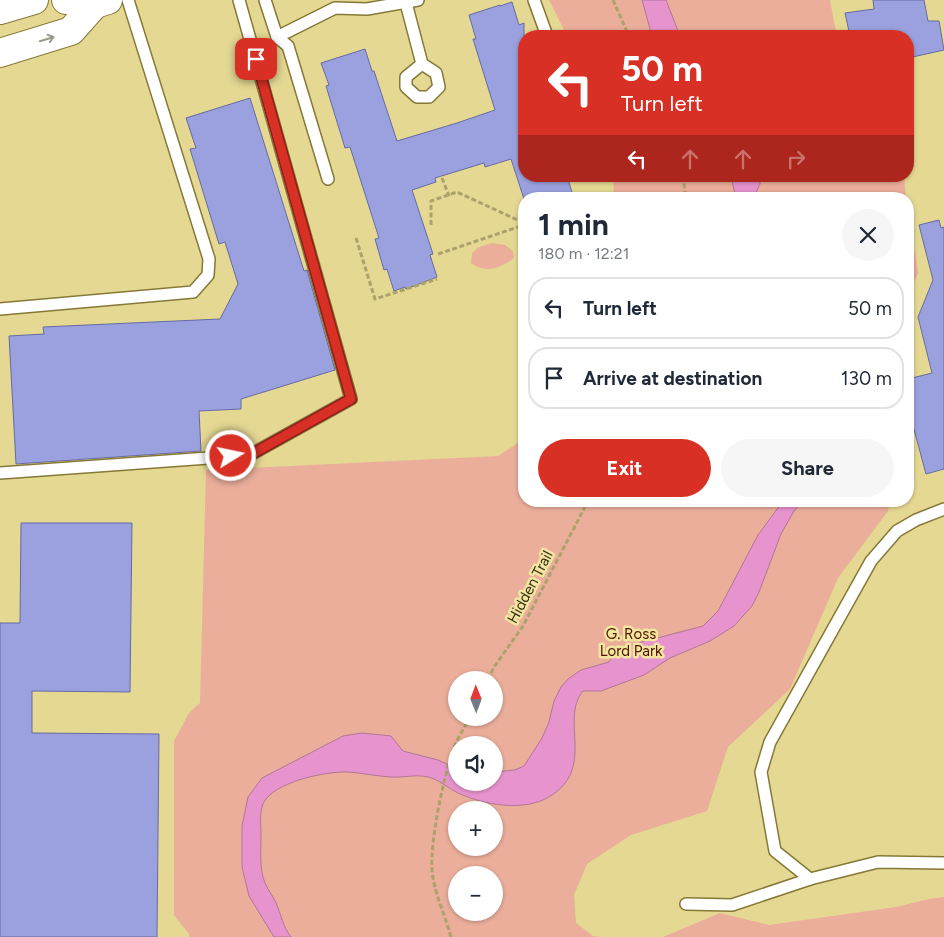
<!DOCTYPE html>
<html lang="en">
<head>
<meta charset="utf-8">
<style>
	:root { --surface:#fff; --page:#f6f6f7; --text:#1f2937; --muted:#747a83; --line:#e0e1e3; --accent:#d93025 }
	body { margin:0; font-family:Figtree,sans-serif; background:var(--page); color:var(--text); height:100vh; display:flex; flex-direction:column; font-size:19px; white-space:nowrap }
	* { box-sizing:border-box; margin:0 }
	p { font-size:16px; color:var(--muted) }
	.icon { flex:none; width:28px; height:28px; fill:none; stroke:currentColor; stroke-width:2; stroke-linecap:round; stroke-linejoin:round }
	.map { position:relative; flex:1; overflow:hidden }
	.panel { position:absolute; left:518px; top:192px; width:396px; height:315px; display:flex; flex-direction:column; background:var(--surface); border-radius:20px; box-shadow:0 1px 4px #0004 }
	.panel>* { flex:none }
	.hud { position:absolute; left:518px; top:30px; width:396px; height:152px; border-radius:20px; box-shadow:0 1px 4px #0004; background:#d93025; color:#fff; overflow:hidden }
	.needle { width:32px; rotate:359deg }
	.fabs { position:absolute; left:448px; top:671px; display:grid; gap:10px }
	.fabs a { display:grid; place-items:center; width:55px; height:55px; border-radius:50%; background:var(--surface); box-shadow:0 1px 4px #0004; font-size:25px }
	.pin { position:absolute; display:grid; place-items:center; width:42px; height:42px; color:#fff; margin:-21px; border-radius:10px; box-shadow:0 2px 8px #0006 }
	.me { position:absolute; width:55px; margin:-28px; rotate:80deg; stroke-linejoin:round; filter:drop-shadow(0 0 4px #0008) }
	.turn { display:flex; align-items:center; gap:18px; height:105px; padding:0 20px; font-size:22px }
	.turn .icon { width:65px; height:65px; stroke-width:2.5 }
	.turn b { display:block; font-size:35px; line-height:42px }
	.lanes { display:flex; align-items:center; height:48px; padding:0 20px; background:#0003; justify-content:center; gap:25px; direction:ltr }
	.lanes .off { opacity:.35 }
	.round { display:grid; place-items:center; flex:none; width:52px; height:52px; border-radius:26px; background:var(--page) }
	.overview { display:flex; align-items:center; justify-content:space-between; height:85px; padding:0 20px }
	h1 { font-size:30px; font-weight:700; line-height:38px }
	.button { display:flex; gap:10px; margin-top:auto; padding:10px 20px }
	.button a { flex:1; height:58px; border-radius:30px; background:var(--accent); color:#fff; font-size:20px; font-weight:700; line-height:58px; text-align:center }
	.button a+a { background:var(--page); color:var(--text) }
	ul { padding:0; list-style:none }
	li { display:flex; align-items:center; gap:15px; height:62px; margin:0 10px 8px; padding:0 10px; border:2px solid var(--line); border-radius:20px }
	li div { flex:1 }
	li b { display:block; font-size:19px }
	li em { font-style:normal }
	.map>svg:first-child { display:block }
	.green { fill:#ebae9b; fill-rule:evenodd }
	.water { fill:#e794ce; stroke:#b27696 }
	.building { fill:#9aa1de; stroke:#656ba3 }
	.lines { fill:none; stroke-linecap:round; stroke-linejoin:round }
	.lane-casing { stroke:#867937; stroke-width:14 }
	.secondary-casing { stroke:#867937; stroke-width:30 }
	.path { stroke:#ada26a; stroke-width:3; stroke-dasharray:5 2.5; stroke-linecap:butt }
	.lane { stroke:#fff; stroke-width:11 }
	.secondary { stroke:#fff; stroke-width:28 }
	.oneway { stroke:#9a988a }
	.route-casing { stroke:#8d1f18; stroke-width:12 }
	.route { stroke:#d93025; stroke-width:9 }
	.labels { text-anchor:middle; stroke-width:5; stroke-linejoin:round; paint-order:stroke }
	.street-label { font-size:15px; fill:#363115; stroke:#f2e5a0 }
	.park-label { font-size:15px; fill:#4d1300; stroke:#f2e5a0 }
</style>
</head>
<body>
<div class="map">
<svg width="944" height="937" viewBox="0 0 944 937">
	<rect width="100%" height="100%" fill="#e5d893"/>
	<!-- green -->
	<g class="green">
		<polygon points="549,0 830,0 835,27 838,36 567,36"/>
		<polygon points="613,176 904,176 906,199 614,199"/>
		<polygon points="908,208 918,273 908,297 910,331 908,340"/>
		<path d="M492 243 505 245 513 251 514 258C501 268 485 274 471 263L472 253 479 247Z"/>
		<path d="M524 439V501H890L888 511 838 578 790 689 728 747 707 811 631 835 587 864 574 895 576 923 593 936 600 937H189V934L174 915V741L189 713 200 703 206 470 498 456ZM456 680H494V718H456ZM456 745H494V782H456ZM456 810H494V848H456ZM456 875H494V912H456Z"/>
		<polygon points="944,897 944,937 663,937 720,913 769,925 896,907 929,899"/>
	</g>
	<!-- water -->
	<g class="water">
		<polygon points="642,0 666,0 680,36 652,36"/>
		<polygon points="731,176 760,176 760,184 753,199 736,199"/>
		<path d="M783 501H803L794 511 781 534 759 592 752 606 734 626 710 641 670 658 644 675 601 691H583C559 720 597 768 549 797 523 812 484 805 458 793 448 788 438 779 428 777 416 774 402 778 390 777 376 776 362 773 348 772 327 771 272 782 263 804 259 814 261 824 261 834 261 849 259 869 265 883 268 890 273 896 276 903 281 914 283 927 291 937H274L249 896 242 867V826L248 797 262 778 343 736 362 733 391 736 403 751 438 760 456 768V782H494V772L515 770 524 766 542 738 549 722 554 701 561 687 568 679 581 670 609 662 619 648 703 626 718 611 758 535Z"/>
	</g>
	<!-- building -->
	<g class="building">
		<polygon points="873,0 924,0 928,21 939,21 944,50 908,58 908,36 850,36 845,13 874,9"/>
		<polygon points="512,2 519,25 524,23 524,176 567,176 574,199 524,199 511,159 485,167 484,163 435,178 436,182 412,190 433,254 430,255 437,277 406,289 405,287 394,291 387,269 384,270 375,239 379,238 350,147 345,148 326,86 329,85 321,63 365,49 372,71 374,71 397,141 457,123 495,110 473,39 476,39 469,15 500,5 500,6"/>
		<polygon points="250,98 304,271 307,270 335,370 241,399 241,409 199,411 201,451 16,464 9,336 44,334 43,327 220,319 238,284 225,242 219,244 190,149 196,148 186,118"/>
		<polygon points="939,220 941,228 944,227 944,469 926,474 908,407 908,379 932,373 918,317 933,280 919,225"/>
		<polygon points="21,523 132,523 130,692 32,691 32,733 159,734 157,937 0,937 0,623 20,623"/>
	</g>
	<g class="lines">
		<defs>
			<g id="lane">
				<polyline points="265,0 277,37 335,8 367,9 418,0"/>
				<polyline points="534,0 547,36"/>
				<polyline points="406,3 422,64 436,73 439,87 429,97 417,97 406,87 406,77 422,64"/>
				<polyline points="277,37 288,46 328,179"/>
				<polyline points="0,309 193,292 208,275 209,259 128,0"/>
				<polyline points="0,473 250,455 351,399 239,0"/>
				<polyline points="944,509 916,520 897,531 871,561 770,742 761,772 775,851 810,879 878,862 944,863"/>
				<polyline points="686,904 732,905 810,879"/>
			</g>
			<g id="secondary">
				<polyline points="66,0 95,4 108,0"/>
				<polyline points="0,10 34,0"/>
				<polyline points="0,53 71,31 95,4"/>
			</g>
		</defs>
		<!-- lane casing -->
		<use href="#lane" class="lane-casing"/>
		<!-- secondary casing -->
		<use href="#secondary" class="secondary-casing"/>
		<!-- path -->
		<g class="path">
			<polyline points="613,0 629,36"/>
			<polyline points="683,176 686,199"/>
			<polyline points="442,178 449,196"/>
			<polyline points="431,225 431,201 457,192 524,223"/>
			<polyline points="356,238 375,299 437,279"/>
			<polyline points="438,254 524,225"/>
			<polyline points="488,680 494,667 523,626 588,501"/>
			<path d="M451 937C445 915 434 893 432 870 430 840 444 774 455 745 459 736 465 727 469 718"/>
		</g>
		<!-- lane -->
		<use href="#lane" class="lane"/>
		<!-- secondary -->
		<use href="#secondary" class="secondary"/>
	</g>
	<!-- one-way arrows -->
	<defs><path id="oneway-shaft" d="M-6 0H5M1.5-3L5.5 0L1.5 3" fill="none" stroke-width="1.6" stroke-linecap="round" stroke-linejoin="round" transform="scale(1.25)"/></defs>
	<use class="oneway" href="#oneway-shaft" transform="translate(47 39) rotate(-17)"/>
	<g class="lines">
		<defs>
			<polyline id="route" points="231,456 250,455 351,399 256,59"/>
		</defs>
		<!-- route casing -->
		<use href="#route" class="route-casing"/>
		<!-- route -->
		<use href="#route" class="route"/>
	</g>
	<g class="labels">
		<!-- street labels -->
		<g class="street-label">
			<text transform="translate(530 587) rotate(-62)" y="5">Hidden Trail</text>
		</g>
		<!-- park labels -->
		<g class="park-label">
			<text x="631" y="639">G. Ross<tspan x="631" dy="17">Lord Park</tspan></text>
		</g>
	</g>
</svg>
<div class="fabs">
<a><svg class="needle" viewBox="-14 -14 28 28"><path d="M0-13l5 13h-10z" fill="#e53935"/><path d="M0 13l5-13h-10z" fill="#747a83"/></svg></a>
<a><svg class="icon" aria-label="sound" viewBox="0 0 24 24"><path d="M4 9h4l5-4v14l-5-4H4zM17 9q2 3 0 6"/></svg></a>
<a>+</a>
<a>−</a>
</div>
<div class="pin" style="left:256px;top:59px;background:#d93025"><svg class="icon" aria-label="arrive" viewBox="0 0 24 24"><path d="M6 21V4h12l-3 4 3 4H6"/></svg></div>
<svg class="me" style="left:231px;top:456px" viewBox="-20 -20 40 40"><circle r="17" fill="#d93025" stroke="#fff" stroke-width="3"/><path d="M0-11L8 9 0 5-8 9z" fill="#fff"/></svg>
<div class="hud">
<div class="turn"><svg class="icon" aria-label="left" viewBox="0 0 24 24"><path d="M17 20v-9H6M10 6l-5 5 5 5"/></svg><div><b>50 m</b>Turn left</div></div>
<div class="lanes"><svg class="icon" aria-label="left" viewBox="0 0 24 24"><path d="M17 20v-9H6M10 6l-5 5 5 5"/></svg><svg class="icon off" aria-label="ahead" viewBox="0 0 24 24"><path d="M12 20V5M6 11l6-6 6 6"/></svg><svg class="icon off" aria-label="ahead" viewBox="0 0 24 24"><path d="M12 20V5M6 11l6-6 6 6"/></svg><svg class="icon off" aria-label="right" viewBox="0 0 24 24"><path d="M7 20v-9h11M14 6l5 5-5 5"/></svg></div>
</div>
<section class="panel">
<div class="overview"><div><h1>1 min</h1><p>180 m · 12:21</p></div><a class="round"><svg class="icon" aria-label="close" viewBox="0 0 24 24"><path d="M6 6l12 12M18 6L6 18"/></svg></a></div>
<ul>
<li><svg class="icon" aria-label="left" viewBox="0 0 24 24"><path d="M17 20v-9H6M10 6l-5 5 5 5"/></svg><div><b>Turn left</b></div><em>50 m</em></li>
<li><svg class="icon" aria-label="arrive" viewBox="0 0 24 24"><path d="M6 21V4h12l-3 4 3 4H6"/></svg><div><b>Arrive at destination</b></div><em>130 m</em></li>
</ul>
<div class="button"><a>Exit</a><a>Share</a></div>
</section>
</div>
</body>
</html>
